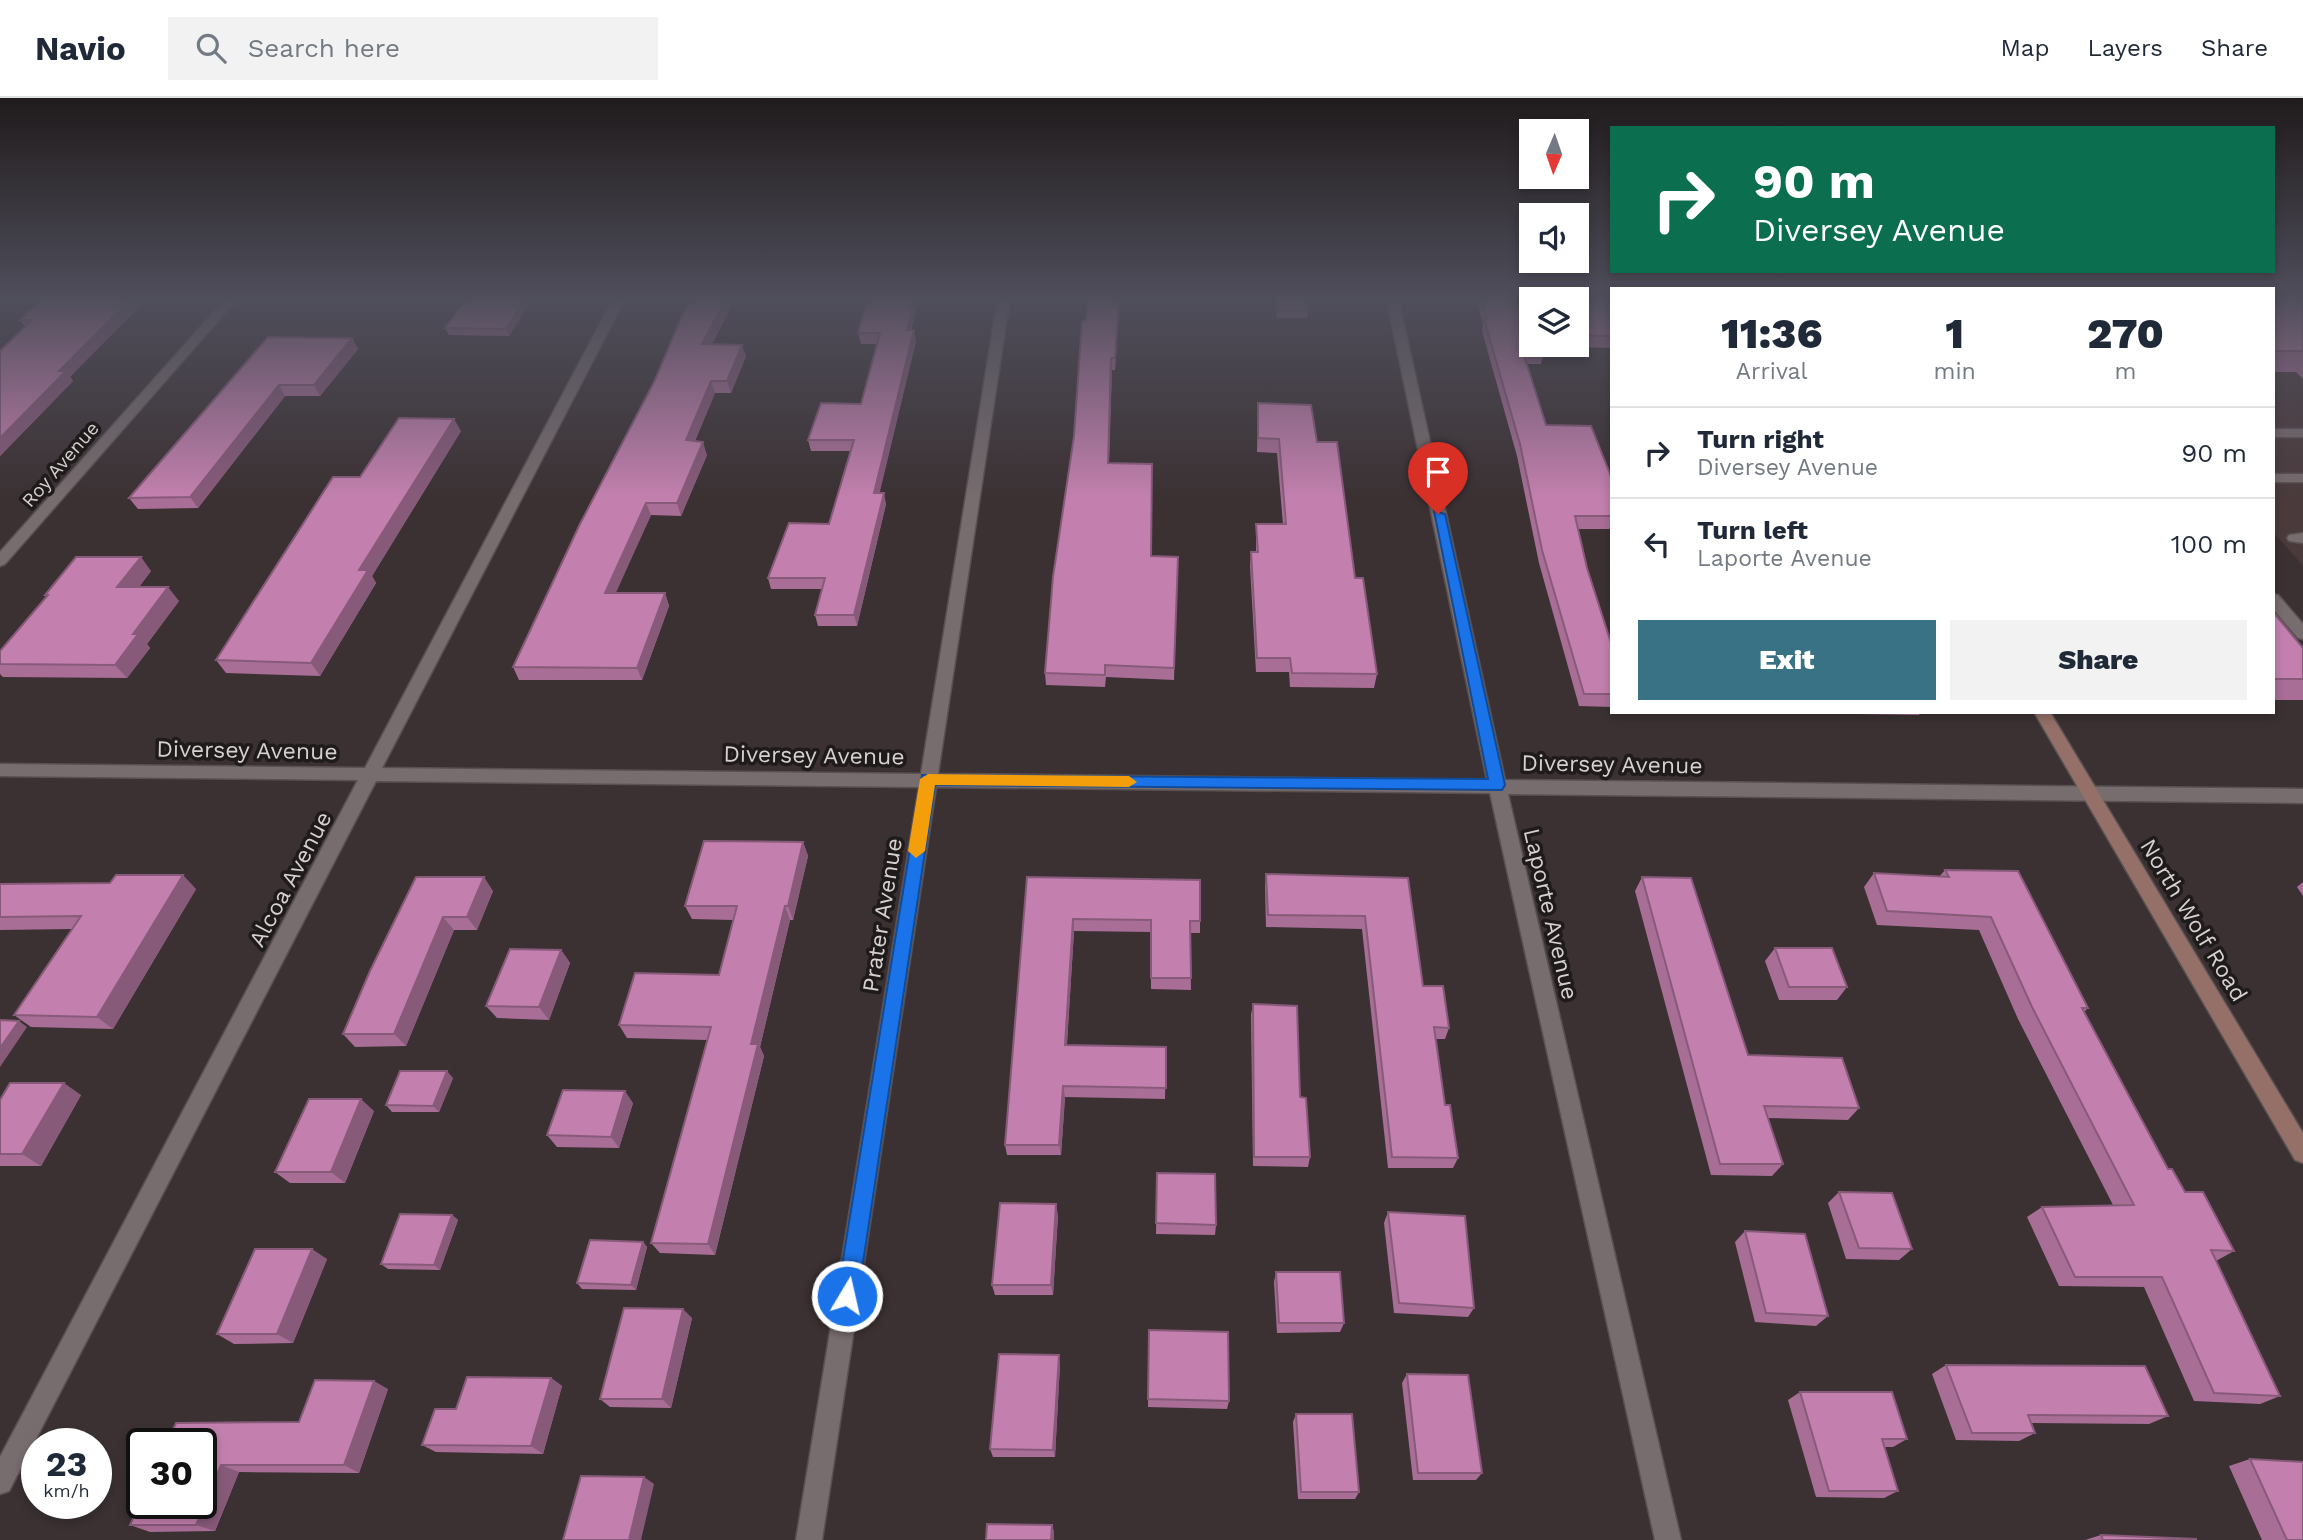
<!DOCTYPE html>
<html lang="en">
<head>
<meta charset="utf-8">
<style>
	:root { --surface:#fff; --page:#f2f2f3; --text:#1f2937; --muted:#747a83; --line:#e0e1e3; --accent:#397185 }
	body { margin:0; font-family:"Work Sans",sans-serif; background:var(--page); color:var(--text); height:100vh; display:flex; flex-direction:column; font-size:26px; white-space:nowrap }
	* { box-sizing:border-box; margin:0 }
	p { font-size:23px; color:var(--muted) }
	.icon { flex:none; width:38px; height:38px; fill:none; stroke:currentColor; stroke-width:2; stroke-linecap:round; stroke-linejoin:round }
	.map { position:relative; flex:1; overflow:hidden }
	.details { position:absolute; left:1610px; top:189px; width:665px; height:427px; display:flex; flex-direction:column; background:var(--surface); border-radius:0px; box-shadow:0 4px 10px #0003 }
	.details>* { flex:none }
	.hud { position:absolute; left:1610px; top:28px; width:665px; height:147px; border-radius:0px; box-shadow:0 4px 10px #0003; background:#0b6e4f; color:#fff; overflow:hidden }
	.needle { width:46px; rotate:182deg }
	.fabs { position:absolute; left:1519px; top:21px; display:grid; gap:14px }
	.fabs a { display:grid; place-items:center; width:70px; height:70px; border-radius:0px; background:var(--surface); box-shadow:0 4px 10px #0003; font-size:35px }
	.speed { position:absolute; left:21px; top:1330px; display:flex; gap:14px; font-size:35px; font-weight:700; text-align:center }
	.speed>* { display:grid; place-content:center; width:91px; height:91px; border-radius:50%; background:var(--surface); box-shadow:0 4px 10px #0003; line-height:1 }
	.speed small { font-size:18px; font-weight:400 }
	.speed .limit { border:4px solid #111; border-radius:10px; background:#fff; color:#111 }
	.pin { position:absolute; display:grid; place-items:center; width:60px; height:60px; color:#fff; margin:-72px -30px; border-radius:50% 50% 50% 0; rotate:-45deg; box-shadow:0 0 7px #0007 }
	.pin .icon { rotate:45deg }
	.me { position:absolute; width:77px; margin:-38px; rotate:9deg; stroke-linejoin:round; filter:drop-shadow(0 0 5px #0008) }
	.turn { display:flex; align-items:center; gap:24px; height:147px; padding:0 28px; font-size:32px }
	.turn .icon { width:91px; height:91px; stroke-width:2.5 }
	.turn b { display:block; font-size:49px; line-height:60px }
	.eta { display:flex; justify-content:space-evenly; align-items:center; height:119px; text-align:center }
	.eta b { font-size:42px; font-weight:800; line-height:49px }
	.cta { display:flex; gap:14px; margin-top:auto; padding:14px 28px }
	.cta a { flex:1; height:80px; border-radius:0px; background:var(--accent); color:#fff; font-size:28px; font-weight:800; line-height:80px; text-align:center }
	.cta a+a { background:var(--page); color:var(--text) }
	ul { padding:0; list-style:none }
	li { display:flex; align-items:center; gap:21px; height:91px; padding:0 28px; border-top:2px solid var(--line) }
	li div { flex:1 }
	li b { display:block; font-size:26px }
	li em { font-style:normal }
	header { display:flex; align-items:center; gap:42px; box-sizing:border-box; height:98px; padding:0 35px; background:var(--surface); border-bottom:2px solid var(--line) }
	header strong { font-size:33px }
	nav { display:flex; gap:38px; margin-inline-start:auto; font-size:24px }
	.search { width:490px; height:63px; background:var(--page); display:flex; align-items:center; gap:18px; box-sizing:border-box; padding:0 24px; border-radius:0px; color:var(--muted); font-size:26px }
	.map>svg:first-child { display:block }
	.built { fill:#4a3a3c }
	.lines { fill:none; stroke-linecap:round; stroke-linejoin:round }
	.service-casing { stroke:#585051; stroke-width:3 }
	.minor-casing { stroke:#585051; stroke-width:3 }
	.secondary-casing { stroke:#585051; stroke-width:3 }
	.service { fill:#776c6e; fill-rule:evenodd }
	.minor { fill:#776c6e; fill-rule:evenodd }
	.secondary { fill:#957068; fill-rule:evenodd }
	.wall { fill:#a86e96; fill-rule:evenodd }
	.shaded-wall { fill:#885a7a }
	.building { fill:#c380ae; stroke:#885a7a; stroke-width:2 }
	.route { fill:#1a73e8; stroke:#114b97; stroke-width:2 }
	.slow { fill:#f59e0b }
	.labels { text-anchor:middle; stroke-width:7; stroke-linejoin:round; paint-order:stroke }
	.far-street-label { font-size:19px; fill:#d7d0d1; stroke:#1f1b1b }
	.street-label { font-size:23px; fill:#d7d0d1; stroke:#1f1b1b }
</style>
</head>
<body>
<header>
<strong>Navio</strong>
<div class="search"><svg class="icon" aria-label="search" viewBox="0 0 24 24"><circle cx="10" cy="10" r="6"/><path d="M15 15l6 6"/></svg>Search here</div>
<nav><a>Map</a><a>Layers</a><a>Share</a></nav>
</header>
<div class="map">
<svg width="2303" height="1442" viewBox="0 0 2303 1442">
	<rect width="100%" height="100%" fill="#3b3133"/>
	<!-- built -->
	<polygon class="built" points="2273,199 2303,199 2303,468 2273,434"/>
	<g class="lines">
		<defs>
			<g id="service">
				<rect x="2273" y="331" width="30" height="8"/>
				<rect x="2273" y="376" width="30" height="8"/>
				<polygon points="2303,435 2303,445 2289,443 2287,440 2289,437"/>
				<polygon points="2273,496 2278,497 2303,526 2303,541 2298,540 2273,511"/>
			</g>
			<g id="minor">
				<polygon points="227,199 239,199 5,466 0,468 0,454"/>
				<polygon points="614,199 626,199 382,670 921,676 998,199 1010,199 938,676 1487,682 1386,199 1398,199 1505,682 2303,691 2303,705 1508,696 1681,1442 1655,1442 1490,695 936,689 822,1442 796,1442 919,689 376,683 9,1393 0,1396 0,1359 358,682 0,678 0,666 365,670"/>
			</g>
			<polygon id="secondary" points="2034,614 2050,614 2303,1035 2303,1065 2295,1062"/>
		</defs>
		<!-- service casing -->
		<use href="#service" class="service-casing"/>
		<!-- minor casing -->
		<use href="#minor" class="minor-casing"/>
		<!-- secondary casing -->
		<use href="#secondary" class="secondary-casing"/>
		<!-- service -->
		<use href="#service" class="service"/>
		<!-- minor -->
		<use href="#minor" class="minor"/>
		<!-- secondary -->
		<use href="#secondary" class="secondary"/>
	</g>
	<!-- wall -->
	<g class="wall">
		<polygon points="44,199 70,279 73,283 0,358 0,253 25,229 20,222"/>
		<polygon points="468,199 533,199 509,238 449,237 445,230"/>
		<polygon points="736,199 712,246 746,258 731,295 715,295 695,343 707,357 681,418 651,417 615,495 665,495 669,508 642,582 519,582 513,569"/>
		<polygon points="919,199 911,232 916,243 879,395 886,406 857,528 818,528 815,517 822,491 771,491 768,480 829,426 850,353 811,353 808,342 861,306 877,246 861,246 858,235"/>
		<polygon points="1120,199 1115,272 1112,272 1109,365 1151,458 1178,459 1174,582 1106,579 1105,589 1046,587 1045,575 1074,338 1086,223"/>
		<polygon points="1275,199 1306,199 1308,213 1307,220 1277,220"/>
		<path d="M1476 199H1612V250L1542 248 1544 254 1541 266H1527L1546 327 1612 381V431H1578L1587 470 1612 548V609L1579 608 1539 465 1517 358 1482 233 1483 227ZM1531 201H1577V247H1531Z"/>
		<polygon points="2273,199 2303,199 2303,281 2296,274 2273,274"/>
		<polygon points="268,239 352,240 358,251 320,298 285,298 198,410 138,411 129,400"/>
		<polygon points="1258,305 1317,344 1355,480 1377,576 1374,590 1290,589 1289,574 1256,574 1250,468 1251,454 1256,454 1256,426 1283,426 1277,355 1257,354"/>
		<polygon points="461,333 372,478 376,485 320,578 226,575 216,562 360,379"/>
		<polygon points="151,473 139,489 179,503 147,546 150,550 127,580 3,579 0,576 0,553 46,499 45,497"/>
		<polygon points="2273,514 2303,550 2303,602 2273,602"/>
		<polygon points="1797,614 1921,614 1919,617 1798,615"/>
		<polygon points="803,744 808,758 793,822 790,822 760,949 764,958 715,1157 660,1155 651,1145 707,942 627,940 619,927 719,877 733,822 692,821 685,808"/>
		<polygon points="1945,772 2088,910 2084,914 2168,1071 2185,1094 2234,1153 2216,1163 2280,1298 2260,1306 2194,1303 2144,1189 2059,1188 2027,1119 2042,1109 2113,1107 2018,921 1979,832 1877,827 1864,789 1874,775 1939,779"/>
		<polygon points="1266,776 1408,780 1423,888 1449,930 1445,941 1435,941 1445,1007 1458,1060 1453,1070 1388,1070 1362,831 1266,829 1265,789"/>
		<polygon points="416,779 493,793 477,832 454,832 406,948 355,949 343,936"/>
		<polygon points="1027,779 1200,823 1200,835 1190,835 1191,892 1151,891 1151,834 1074,833 1067,947 1166,949 1165,1001 1065,999 1061,1057 1007,1057 1005,1047"/>
		<polygon points="1642,779 1748,957 1859,1010 1848,1022 1768,1020 1783,1066 1772,1078 1711,1077 1635,793"/>
		<polygon points="2303,784 2303,798 2297,789"/>
		<polygon points="0,786 196,791 113,931 31,929 14,917 72,831 0,832"/>
		<polygon points="1775,850 1847,889 1837,902 1779,902 1765,863"/>
		<polygon points="561,852 570,865 549,922 497,920 486,908"/>
		<polygon points="1253,906 1300,999 1310,1059 1308,1069 1253,1068 1251,917"/>
		<polygon points="453,980 439,1014 392,1014 386,1007"/>
		<polygon points="81,997 41,1068 0,1068 0,1002"/>
		<polygon points="633,1005 619,1050 557,1049 547,1037"/>
		<polygon points="374,1013 345,1085 290,1085 275,1074"/>
		<polygon points="1157,1075 1216,1127 1215,1137 1156,1136"/>
		<polygon points="1839,1094 1912,1151 1899,1162 1846,1161 1828,1105"/>
		<polygon points="1388,1114 1474,1210 1468,1219 1394,1215 1384,1125"/>
		<polygon points="452,1117 458,1122 440,1172 388,1171 381,1166"/>
		<polygon points="1058,1117 1053,1197 995,1197 992,1187"/>
		<polygon points="1745,1133 1828,1218 1816,1228 1755,1224 1735,1144"/>
		<polygon points="643,1144 647,1149 636,1192 582,1191 577,1185"/>
		<polygon points="327,1161 293,1245 234,1246 217,1236"/>
		<polygon points="1276,1174 1344,1225 1340,1234 1277,1235 1274,1184"/>
		<polygon points="692,1220 671,1310 610,1309 600,1301"/>
		<polygon points="1149,1232 1229,1303 1227,1311 1148,1309"/>
		<polygon points="1060,1266 1055,1359 993,1359 990,1351"/>
		<polygon points="1946,1267 2168,1318 2149,1326 2032,1325 2035,1335 2019,1343 1956,1342 1932,1276"/>
		<polygon points="1407,1276 1482,1375 1476,1382 1413,1382 1402,1285"/>
		<polygon points="551,1280 562,1288 543,1356 436,1354 422,1347 456,1311"/>
		<polygon points="388,1291 359,1375 239,1374 215,1433 150,1434 130,1427 201,1346 299,1324"/>
		<polygon points="1800,1294 1907,1341 1893,1349 1884,1349 1898,1393 1884,1400 1816,1399 1788,1302"/>
		<polygon points="1296,1316 1359,1394 1355,1401 1298,1401 1293,1324"/>
		<polygon points="2250,1361 2303,1442 2262,1442 2229,1368"/>
		<polygon points="2101,1437 2196,1442 2085,1442"/>
	</g>
	<!-- shaded-wall -->
	<g class="shaded-wall">
		<polygon points="133,199 149,199 70,279 73,283 0,358 0,340 59,273"/>
		<polygon points="525,199 533,199 509,238 506,231"/>
		<polygon points="727,199 736,199 706,258 702,246"/>
		<polygon points="915,199 919,199 909,243 907,232"/>
		<polygon points="1119,199 1120,199 1115,272 1115,260"/>
		<polygon points="914,232 916,243 877,406 874,395"/>
		<polygon points="352,240 358,251 320,298 314,287"/>
		<polygon points="742,247 746,258 731,295 727,283"/>
		<polygon points="1111,260 1112,272 1108,377 1108,365"/>
		<polygon points="711,283 715,295 690,354 686,342"/>
		<polygon points="279,287 285,298 198,410 190,399"/>
		<polygon points="454,321 461,333 372,478 376,485 320,578 311,565 359,472"/>
		<polygon points="703,344 707,357 681,418 677,405"/>
		<polygon points="884,395 886,406 857,528 854,517"/>
		<polygon points="646,405 651,417 610,508 605,495"/>
		<polygon points="141,459 151,473 128,503 117,489"/>
		<polygon points="168,489 179,503 147,546 150,550 127,580 115,567 133,536"/>
		<polygon points="665,495 669,508 642,582 637,570"/>
		<polygon points="803,744 808,758 793,822 788,808"/>
		<polygon points="183,777 196,791 113,931 97,919"/>
		<polygon points="484,779 493,793 477,832 467,819"/>
		<polygon points="785,808 790,822 760,949 764,958 715,1157 708,1146 751,946"/>
		<polygon points="443,819 454,832 406,948 394,936"/>
		<polygon points="1073,821 1074,833 1066,959 1065,947"/>
		<polygon points="561,852 570,865 549,922 539,909"/>
		<polygon points="19,923 27,929 0,969 0,950"/>
		<polygon points="447,973 453,980 439,1014 433,1008"/>
		<polygon points="64,985 81,997 41,1068 22,1056"/>
		<polygon points="1063,988 1065,999 1061,1057 1059,1047"/>
		<polygon points="625,993 633,1005 619,1050 611,1039"/>
		<polygon points="361,1001 374,1013 345,1085 331,1074"/>
		<polygon points="1056,1106 1058,1117 1053,1197 1051,1187"/>
		<polygon points="452,1117 458,1122 440,1172 434,1167"/>
		<polygon points="643,1144 647,1149 636,1192 631,1187"/>
		<polygon points="312,1151 327,1161 293,1245 277,1236"/>
		<polygon points="683,1211 692,1220 671,1310 662,1301"/>
		<polygon points="1059,1257 1060,1266 1055,1359 1053,1352"/>
		<polygon points="551,1280 562,1288 543,1356 531,1348"/>
		<polygon points="374,1283 388,1291 359,1375 344,1367"/>
		<polygon points="221,1367 239,1374 215,1433 196,1427"/>
		<polygon points="644,1379 654,1386 641,1442 629,1442"/>
		<polygon points="1052,1427 1054,1433 1054,1442 1051,1442"/>
	</g>
	<!-- building -->
	<g class="building">
		<polygon points="44,199 133,199 59,273 66,273 0,340 0,253 32,222 20,222"/>
		<polygon points="468,199 525,199 506,231 445,230"/>
		<polygon points="693,199 727,199 702,246 742,247 727,283 711,283 686,342 703,344 677,405 646,405 605,495 665,495 637,570 513,569 580,426 655,282 681,220"/>
		<polygon points="868,199 915,199 907,232 914,232 874,395 884,395 854,517 815,517 825,480 768,480 789,425 829,426 854,342 808,342 821,305 861,306 880,235 858,235"/>
		<polygon points="1088,199 1119,199 1115,260 1111,260 1108,365 1152,366 1151,458 1178,459 1174,570 1105,567 1105,577 1045,575 1053,479 1074,338 1082,223 1086,223"/>
		<polygon points="1276,199 1306,199 1308,213 1278,213"/>
		<polygon points="1481,199 1612,199 1612,238 1577,237 1577,201 1531,201 1531,247 1542,247 1544,254 1523,254 1546,327 1591,328 1612,381 1612,418 1575,418 1587,470 1612,548 1612,596 1584,596 1542,452 1520,346 1484,221 1487,221"/>
		<rect x="2273" y="199" width="30" height="54"/>
		<polygon points="268,239 352,240 314,287 279,287 190,399 129,400"/>
		<polygon points="1258,305 1311,307 1317,344 1337,344 1355,480 1363,480 1377,576 1292,575 1290,560 1257,560 1251,454 1258,454 1256,426 1286,426 1279,341 1258,340"/>
		<polygon points="399,320 454,321 359,472 368,472 311,565 216,562 333,379 360,379"/>
		<polygon points="76,459 141,459 117,489 168,489 133,536 138,536 115,567 0,566 0,553 48,497 45,497"/>
		<polygon points="2273,514 2303,550 2303,581 2273,581"/>
		<polygon points="704,743 803,744 788,808 785,808 751,946 758,946 708,1146 651,1145 711,929 619,927 635,875 719,877 737,808 685,808"/>
		<polygon points="1945,772 2018,773 2088,910 2082,910 2168,1071 2172,1071 2185,1094 2203,1094 2234,1153 2211,1152 2280,1298 2214,1295 2162,1179 2075,1179 2042,1109 2134,1107 2032,909 1991,819 1887,813 1874,775 1949,779"/>
		<polygon points="1266,776 1408,780 1423,888 1443,888 1449,930 1434,929 1445,1007 1450,1007 1458,1060 1392,1059 1365,818 1268,817"/>
		<polygon points="116,777 183,777 97,919 14,917 81,818 0,819 0,786 110,785"/>
		<polygon points="416,779 484,779 467,819 443,819 394,936 343,936 370,873"/>
		<polygon points="1027,779 1200,782 1200,823 1190,823 1191,880 1151,880 1151,822 1073,821 1065,947 1166,949 1166,990 1063,988 1059,1047 1005,1047"/>
		<polygon points="1642,779 1691,780 1748,957 1842,960 1859,1010 1764,1008 1783,1066 1720,1066"/>
		<polygon points="1775,850 1832,850 1847,889 1789,889"/>
		<polygon points="510,851 561,852 539,909 486,908"/>
		<polygon points="1253,906 1297,908 1300,999 1306,1000 1310,1059 1254,1059"/>
		<polygon points="0,922 19,923 0,950"/>
		<polygon points="400,973 447,973 433,1008 386,1007"/>
		<polygon points="10,985 64,985 22,1056 0,1056 0,1002"/>
		<polygon points="563,992 625,993 611,1039 547,1037"/>
		<polygon points="309,1001 361,1001 331,1074 275,1074"/>
		<polygon points="1157,1075 1215,1076 1216,1127 1156,1125"/>
		<polygon points="1839,1094 1892,1095 1912,1151 1859,1150"/>
		<polygon points="1000,1105 1056,1106 1051,1187 992,1187"/>
		<polygon points="1388,1114 1465,1118 1474,1210 1399,1205"/>
		<polygon points="400,1116 452,1117 434,1167 381,1166"/>
		<polygon points="1745,1133 1805,1136 1828,1218 1766,1215"/>
		<polygon points="590,1142 643,1144 631,1187 577,1185"/>
		<polygon points="255,1151 312,1151 277,1236 217,1236"/>
		<polygon points="1276,1174 1340,1174 1344,1225 1279,1225"/>
		<polygon points="624,1210 683,1211 662,1301 600,1301"/>
		<polygon points="1149,1232 1228,1234 1229,1303 1148,1301"/>
		<polygon points="999,1256 1059,1257 1053,1352 990,1351"/>
		<polygon points="1946,1267 2145,1268 2168,1318 2028,1317 2035,1335 1972,1335"/>
		<polygon points="1407,1276 1468,1277 1482,1375 1418,1375"/>
		<polygon points="467,1279 551,1280 531,1348 422,1347 435,1311 456,1311"/>
		<polygon points="315,1282 374,1283 344,1367 221,1367 196,1427 130,1427 142,1401 142,1405 201,1405 201,1346 166,1346 176,1325 299,1324"/>
		<polygon points="1800,1294 1892,1294 1907,1341 1882,1341 1898,1393 1829,1393"/>
		<polygon points="1296,1316 1352,1316 1359,1394 1301,1394"/>
		<polygon points="2250,1361 2303,1364 2303,1442 2287,1442"/>
		<polygon points="581,1378 644,1379 629,1442 563,1442"/>
		<polygon points="987,1426 1052,1427 1051,1442 986,1442"/>
		<polygon points="2101,1437 2196,1441 2196,1442 2103,1442"/>
	</g>
	<!-- sky -->
	<linearGradient id="sky" x2="0" y2="1"><stop stop-color="#201b1c"/><stop offset="0.5" stop-color="#4f4e5b"/><stop offset="1" stop-color="#4f4e5b" stop-opacity="0"/></linearGradient>
	<rect width="2303" height="401" fill="url(#sky)"/>
	<!-- route -->
	<polygon class="route" points="1434,413 1445,416 1505,687 1502,692 935,687 858,1198 855,1205 847,1208 840,1205 837,1198 922,677 1488,681"/>
	<!-- slow -->
	<polygon class="slow" points="928,676 1129,678 1137,684 1129,689 935,687 925,753 916,760 908,753 920,681"/>
	<g class="labels">
		<!-- far-street labels -->
		<g class="far-street-label">
			<text transform="translate(60 366) rotate(-49)" y="7">Roy Avenue</text>
		</g>
		<!-- street labels -->
		<g class="street-label">
			<text transform="translate(247 652) rotate(1)" y="8">Diversey Avenue</text>
			<text transform="translate(814 657) rotate(1)" y="8">Diversey Avenue</text>
			<text transform="translate(1612 666) rotate(1)" y="8">Diversey Avenue</text>
			<text transform="translate(290 781) rotate(-62)" y="8">Alcoa Avenue</text>
			<text transform="translate(1551 816) rotate(77)" y="8">Laporte Avenue</text>
			<text transform="translate(882 817) rotate(-81)" y="8">Prater Avenue</text>
			<text transform="translate(2194 822) rotate(59)" y="8">North Wolf Road</text>
		</g>
	</g>
</svg>
<div class="fabs">
<a><svg class="needle" viewBox="-14 -14 28 28"><path d="M0-13l5 13h-10z" fill="#e53935"/><path d="M0 13l5-13h-10z" fill="#747a83"/></svg></a>
<a><svg class="icon" aria-label="sound" viewBox="0 0 24 24"><path d="M4 9h4l5-4v14l-5-4H4zM17 9q2 3 0 6"/></svg></a>
<a><svg class="icon" aria-label="layers" viewBox="0 0 24 24"><path d="M12 4l9 5-9 5-9-5zM3 14l9 5 9-5"/></svg></a>
</div>
<div class="speed"><div>23<small>km/h</small></div><div class="limit">30</div></div>
<div class="pin" style="left:1438px;top:416px;background:#d93025"><svg class="icon" aria-label="arrive" viewBox="0 0 24 24"><path d="M6 21V4h12l-3 4 3 4H6"/></svg></div>
<svg class="me" style="left:847px;top:1198px" viewBox="-20 -20 40 40"><circle r="17" fill="#1a73e8" stroke="#fff" stroke-width="3"/><path d="M0-11L8 9 0 5-8 9z" fill="#fff"/></svg>
<div class="hud">
<div class="turn"><svg class="icon" aria-label="right" viewBox="0 0 24 24"><path d="M7 20v-9h11M14 6l5 5-5 5"/></svg><div><b>90 m</b>Diversey Avenue</div></div>
</div>
<section class="details">
<div class="eta">
<div><b>11:36</b><p>Arrival</p></div>
<div><b>1</b><p>min</p></div>
<div><b>270</b><p>m</p></div>
</div>
<ul>
<li><svg class="icon" aria-label="right" viewBox="0 0 24 24"><path d="M7 20v-9h11M14 6l5 5-5 5"/></svg><div><b>Turn right</b><p>Diversey Avenue</p></div><em>90 m</em></li>
<li><svg class="icon" aria-label="left" viewBox="0 0 24 24"><path d="M17 20v-9H6M10 6l-5 5 5 5"/></svg><div><b>Turn left</b><p>Laporte Avenue</p></div><em>100 m</em></li>
</ul>
<div class="cta"><a>Exit</a><a>Share</a></div>
</section>
</div>
</body>
</html>
